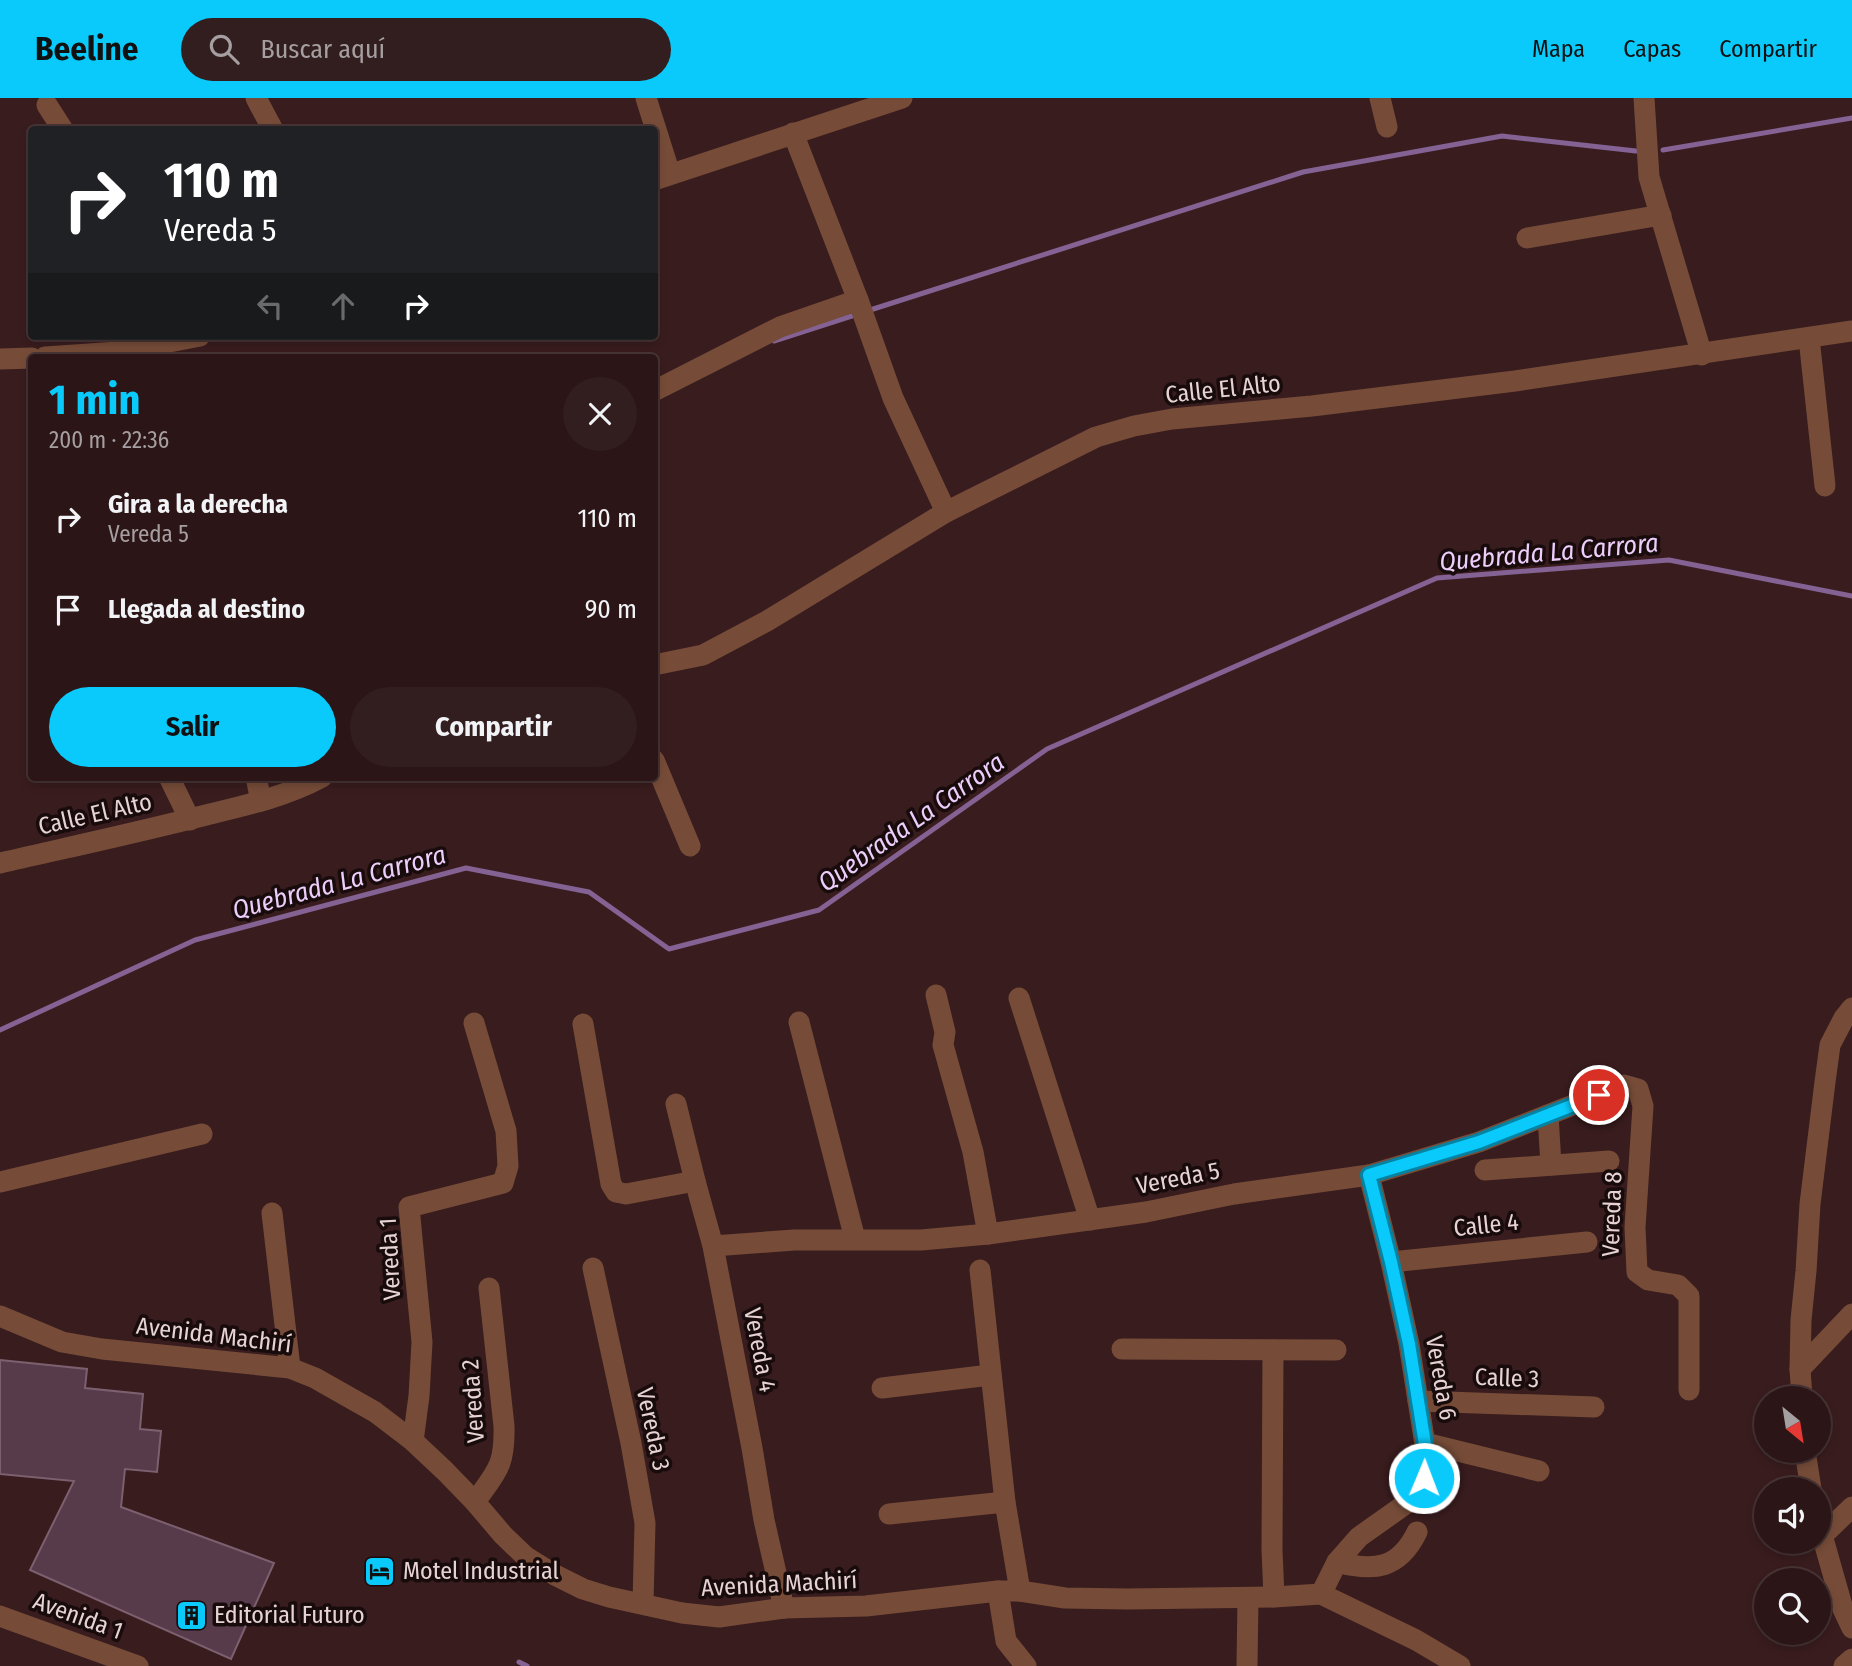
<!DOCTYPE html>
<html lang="es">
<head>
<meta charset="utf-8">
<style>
	:root { --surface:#2b1516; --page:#331e1f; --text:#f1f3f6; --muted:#a69fa1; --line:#473435; --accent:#09cafa }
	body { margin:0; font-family:"Fira Sans Condensed",sans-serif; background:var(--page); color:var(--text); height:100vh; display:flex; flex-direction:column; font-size:26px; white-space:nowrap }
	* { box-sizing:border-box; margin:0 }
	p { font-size:23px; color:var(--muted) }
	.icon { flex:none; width:38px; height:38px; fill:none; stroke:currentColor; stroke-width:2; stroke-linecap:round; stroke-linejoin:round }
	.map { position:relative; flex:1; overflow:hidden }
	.drawer { position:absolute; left:28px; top:256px; width:630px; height:427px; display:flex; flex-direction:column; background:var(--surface); border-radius:7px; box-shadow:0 4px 10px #0003,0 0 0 2px var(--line) }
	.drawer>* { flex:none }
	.guide { position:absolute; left:28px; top:28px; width:630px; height:214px; border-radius:7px; box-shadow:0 4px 10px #0003,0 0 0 2px var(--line); background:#202124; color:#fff; overflow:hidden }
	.needle { width:46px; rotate:150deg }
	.fabs { position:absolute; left:1754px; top:1288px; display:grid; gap:14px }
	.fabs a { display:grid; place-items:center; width:77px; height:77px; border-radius:50%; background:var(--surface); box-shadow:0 4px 10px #0003,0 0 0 2px var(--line); font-size:35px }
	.pin { position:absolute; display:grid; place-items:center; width:60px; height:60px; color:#fff; margin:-30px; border:4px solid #fff; border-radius:50%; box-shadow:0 2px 7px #0007 }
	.me { position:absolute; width:77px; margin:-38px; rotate:1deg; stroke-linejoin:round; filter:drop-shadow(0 0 5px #0008) }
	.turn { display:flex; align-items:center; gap:24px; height:147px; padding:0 21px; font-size:32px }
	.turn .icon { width:91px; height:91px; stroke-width:2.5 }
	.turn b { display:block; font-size:49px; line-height:60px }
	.lanes { display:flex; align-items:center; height:66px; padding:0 21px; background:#0003; justify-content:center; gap:35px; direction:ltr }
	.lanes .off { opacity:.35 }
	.round { display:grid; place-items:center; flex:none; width:74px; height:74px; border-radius:37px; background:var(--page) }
	.summary { display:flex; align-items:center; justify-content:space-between; height:119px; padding:0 21px }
	h1 { font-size:42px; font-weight:700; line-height:52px; color:var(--accent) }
	.button { display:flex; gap:14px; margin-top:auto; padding:14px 21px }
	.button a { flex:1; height:80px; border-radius:42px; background:var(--accent); color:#111; font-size:28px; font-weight:700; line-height:80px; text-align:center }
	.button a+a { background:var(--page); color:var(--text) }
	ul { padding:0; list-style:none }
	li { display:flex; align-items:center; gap:21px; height:91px; padding:0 21px }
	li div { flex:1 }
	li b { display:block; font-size:26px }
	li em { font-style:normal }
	header { display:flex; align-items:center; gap:42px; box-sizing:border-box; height:98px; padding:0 35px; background:var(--accent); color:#111 }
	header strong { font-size:33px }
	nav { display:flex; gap:38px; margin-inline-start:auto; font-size:24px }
	.search { width:490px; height:63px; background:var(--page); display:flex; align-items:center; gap:18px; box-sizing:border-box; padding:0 24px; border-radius:38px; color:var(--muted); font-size:26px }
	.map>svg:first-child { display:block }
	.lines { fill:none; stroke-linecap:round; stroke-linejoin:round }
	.stream { stroke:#846293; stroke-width:5 }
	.building { fill:#573b4a; stroke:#7d606f; stroke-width:2 }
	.minor { stroke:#764c38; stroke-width:21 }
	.route-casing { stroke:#0683a2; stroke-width:18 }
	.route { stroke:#09cafa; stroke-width:12 }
	.labels { text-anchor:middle; stroke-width:7; stroke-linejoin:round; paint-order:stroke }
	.street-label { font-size:24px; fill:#e7d3d3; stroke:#180b0c }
	.poi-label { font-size:24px; fill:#e7d3d3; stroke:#180b0c; text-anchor:start }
	.water-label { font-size:26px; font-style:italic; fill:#edcefb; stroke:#180b0c }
</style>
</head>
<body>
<header>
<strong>Beeline</strong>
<div class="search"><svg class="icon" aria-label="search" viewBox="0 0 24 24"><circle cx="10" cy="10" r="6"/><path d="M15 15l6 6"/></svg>Buscar aquí</div>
<nav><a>Mapa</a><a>Capas</a><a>Compartir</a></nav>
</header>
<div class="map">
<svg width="1852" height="1568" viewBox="0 0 1852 1568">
	<rect width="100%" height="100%" fill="#391c1e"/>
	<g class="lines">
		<!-- stream -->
		<g class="stream">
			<polyline points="1663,52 1852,20"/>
			<polyline points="867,213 1303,74 1502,38 1636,53"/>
			<polyline points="774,243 858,216"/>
			<polyline points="0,932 195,842 466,770 589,794 669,851 819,812 1047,651 1437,480 1669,462 1852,498"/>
			<polyline points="519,1564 527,1568"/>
		</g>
	</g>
	<!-- building -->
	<polygon class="building" points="0,1262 87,1271 85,1290 143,1296 140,1331 161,1333 157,1374 125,1371 121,1409 274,1465 231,1561 30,1472 74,1383 0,1376"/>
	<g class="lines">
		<!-- minor -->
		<g class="minor">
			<polyline points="256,0 273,32"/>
			<polyline points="646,0 670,76"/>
			<polyline points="1380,0 1387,29"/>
			<polyline points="1644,0 1649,79 1702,257"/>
			<polyline points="47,7 63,32"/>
			<polyline points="793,35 858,202 893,300 946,414"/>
			<polyline points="654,82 902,0"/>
			<polyline points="1527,140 1661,117"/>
			<polyline points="1809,240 1825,388"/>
			<polyline points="45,259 118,254 200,238"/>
			<polyline points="0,261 32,260"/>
			<polyline points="654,293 780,229 858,202"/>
			<polyline points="654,567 703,557 767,523 946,414 1096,339 1134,328 1172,321 1312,308 1515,283 1852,233"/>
			<polyline points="654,662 690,748"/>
			<polyline points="169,679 190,722"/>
			<polyline points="256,679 261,703"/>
			<path d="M0 765C70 749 140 734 210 716 248 707 287 698 322 679"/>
			<polyline points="936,897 945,934 943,947 973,1054 988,1136"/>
			<polyline points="1019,900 1090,1122"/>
			<polyline points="799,924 855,1141"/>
			<polyline points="583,926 611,1086 616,1094 626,1096 695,1083"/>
			<polyline points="676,1006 695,1083 713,1148 752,1350 764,1422 784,1510"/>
			<polyline points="1548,1017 1551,1067"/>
			<polyline points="1485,1072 1609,1063"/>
			<polyline points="0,1084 202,1036"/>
			<polyline points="272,1115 290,1270"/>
			<polyline points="713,1148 794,1142 921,1142 988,1136 1146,1114 1234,1096 1369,1077 1479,1044 1624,987 1638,991 1643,1008 1635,1129 1637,1174 1648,1182 1678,1187 1689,1198 1689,1292"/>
			<polyline points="1391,1164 1587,1144"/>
			<polyline points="593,1170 631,1345 645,1425 643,1505"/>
			<polyline points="980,1172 1005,1404 1020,1493"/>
			<polyline points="0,1218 62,1244 102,1251 290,1270 315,1280 375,1314 413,1343 445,1373 475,1404 503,1437 526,1459 555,1477 583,1491 609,1499 682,1515 719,1519 784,1510 866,1508 998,1493 1020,1493 1065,1500 1128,1501 1274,1499 1321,1496 1416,1542 1460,1568"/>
			<polyline points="1122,1251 1336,1252"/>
			<polyline points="1273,1252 1272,1452 1274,1499"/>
			<polyline points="1800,1271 1852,1216"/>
			<polyline points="882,1290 990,1277"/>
			<polyline points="1802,1300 1800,1271 1801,1222 1806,1173 1810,1106 1825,984 1830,947 1844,920 1852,910"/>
			<polyline points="1418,1303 1594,1309"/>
			<polyline points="413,1343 419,1298 422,1244 409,1109 503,1085 508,1068 506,1033 474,925"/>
			<polyline points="1425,1345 1539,1373"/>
			<polyline points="1805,1353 1811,1391"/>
			<path d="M475 1404C497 1373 505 1368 504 1328L489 1190"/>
			<polyline points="889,1416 1005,1404"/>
			<polyline points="1818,1423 1843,1511 1852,1530"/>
			<polyline points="1823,1437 1852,1409"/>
			<path d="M1337 1464C1374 1474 1399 1471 1417 1434"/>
			<polyline points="998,1493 1006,1543 1026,1568"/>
			<polyline points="1321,1496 1337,1464 1359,1439 1414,1400 1424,1380 1427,1359 1409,1246 1391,1164 1369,1077"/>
			<polyline points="0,1518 138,1568"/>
			<polyline points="1247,1568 1248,1500"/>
			<polyline points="1844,1568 1852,1561"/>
		</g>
	</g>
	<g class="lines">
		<defs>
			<polyline id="route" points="1424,1380 1427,1359 1409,1246 1391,1164 1369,1077 1479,1044 1599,997"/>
		</defs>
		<!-- route casing -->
		<use href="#route" class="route-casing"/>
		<!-- route -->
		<use href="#route" class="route"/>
	</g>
	<!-- icons -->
	<defs>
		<symbol id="hotel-square" viewBox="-11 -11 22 22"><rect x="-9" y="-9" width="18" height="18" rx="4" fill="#09cafa" stroke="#180b0c"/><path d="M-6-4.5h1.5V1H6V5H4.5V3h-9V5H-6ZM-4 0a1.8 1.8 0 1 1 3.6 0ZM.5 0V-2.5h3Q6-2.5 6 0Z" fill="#111"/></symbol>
		<symbol id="building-square" viewBox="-11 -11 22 22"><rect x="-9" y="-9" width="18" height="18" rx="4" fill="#09cafa" stroke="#180b0c"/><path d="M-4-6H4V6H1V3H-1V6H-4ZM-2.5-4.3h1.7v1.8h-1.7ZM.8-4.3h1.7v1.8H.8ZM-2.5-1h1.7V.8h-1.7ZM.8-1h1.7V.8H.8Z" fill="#111"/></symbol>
	</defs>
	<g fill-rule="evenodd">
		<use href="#hotel-square" x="362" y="1456" width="35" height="35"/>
		<use href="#building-square" x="174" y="1500" width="35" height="35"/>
	</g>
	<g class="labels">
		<!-- street labels -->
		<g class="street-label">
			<text transform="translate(1223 291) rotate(-6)" y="8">Calle El Alto</text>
			<text transform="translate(95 716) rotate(-13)" y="8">Calle El Alto</text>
			<text transform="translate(1178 1080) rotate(-11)" y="8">Vereda 5</text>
			<text transform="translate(1612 1116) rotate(-88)" y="8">Vereda 8</text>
			<text transform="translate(1486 1127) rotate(-6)" y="8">Calle 4</text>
			<text transform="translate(390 1161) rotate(-93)" y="8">Vereda 1</text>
			<text transform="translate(214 1237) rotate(7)" y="8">Avenida Machirí</text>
			<text transform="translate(760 1252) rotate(79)" y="8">Vereda 4</text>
			<text transform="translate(1441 1280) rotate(80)" y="8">Vereda 6</text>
			<text transform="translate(1507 1280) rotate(2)" y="8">Calle 3</text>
			<text transform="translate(473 1303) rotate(-94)" y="8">Vereda 2</text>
			<text transform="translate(653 1331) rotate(78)" y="8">Vereda 3</text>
			<text transform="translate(779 1486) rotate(-3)" y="8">Avenida Machirí</text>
			<text transform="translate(78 1518) rotate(20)" y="8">Avenida 1</text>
		</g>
		<!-- poi labels -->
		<g class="poi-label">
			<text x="403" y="1481">Motel Industrial</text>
			<text x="214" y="1525">Editorial Futuro</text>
		</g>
		<!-- water labels -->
		<g class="water-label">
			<text transform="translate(1549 454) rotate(-5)" y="9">Quebrada La Carrora</text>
			<text transform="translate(911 724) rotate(-35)" y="9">Quebrada La Carrora</text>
			<text transform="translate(339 784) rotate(-15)" y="9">Quebrada La Carrora</text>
		</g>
	</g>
</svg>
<div class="fabs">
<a><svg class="needle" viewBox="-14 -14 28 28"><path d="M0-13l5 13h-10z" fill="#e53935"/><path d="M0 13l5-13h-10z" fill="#a69fa1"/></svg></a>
<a><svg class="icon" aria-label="sound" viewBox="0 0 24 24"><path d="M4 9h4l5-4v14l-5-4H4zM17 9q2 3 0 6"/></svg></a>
<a><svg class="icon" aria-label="search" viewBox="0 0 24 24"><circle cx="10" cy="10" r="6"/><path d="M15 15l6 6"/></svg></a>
</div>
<div class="pin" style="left:1599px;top:997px;background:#d93025"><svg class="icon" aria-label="arrive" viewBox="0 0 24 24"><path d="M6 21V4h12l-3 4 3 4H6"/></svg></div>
<svg class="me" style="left:1424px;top:1380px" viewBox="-20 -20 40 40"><circle r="17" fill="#09cafa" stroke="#fff" stroke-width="3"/><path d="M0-11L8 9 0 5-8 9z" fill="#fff"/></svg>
<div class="guide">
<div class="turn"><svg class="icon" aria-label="right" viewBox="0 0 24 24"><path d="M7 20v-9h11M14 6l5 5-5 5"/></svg><div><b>110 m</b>Vereda 5</div></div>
<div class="lanes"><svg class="icon off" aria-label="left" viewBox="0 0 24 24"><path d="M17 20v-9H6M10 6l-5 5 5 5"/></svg><svg class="icon off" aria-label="ahead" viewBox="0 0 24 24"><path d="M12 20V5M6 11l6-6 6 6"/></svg><svg class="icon" aria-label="right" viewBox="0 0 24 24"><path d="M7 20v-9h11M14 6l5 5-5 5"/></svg></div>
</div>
<section class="drawer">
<div class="summary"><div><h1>1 min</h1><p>200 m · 22:36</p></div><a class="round"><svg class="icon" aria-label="close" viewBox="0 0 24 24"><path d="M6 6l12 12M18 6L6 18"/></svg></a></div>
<ul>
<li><svg class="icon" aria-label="right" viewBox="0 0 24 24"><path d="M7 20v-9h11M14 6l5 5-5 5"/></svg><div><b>Gira a la derecha</b><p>Vereda 5</p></div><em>110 m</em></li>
<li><svg class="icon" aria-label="arrive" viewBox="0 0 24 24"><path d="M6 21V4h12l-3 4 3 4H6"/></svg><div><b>Llegada al destino</b></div><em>90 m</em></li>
</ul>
<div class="button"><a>Salir</a><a>Compartir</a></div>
</section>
</div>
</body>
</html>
